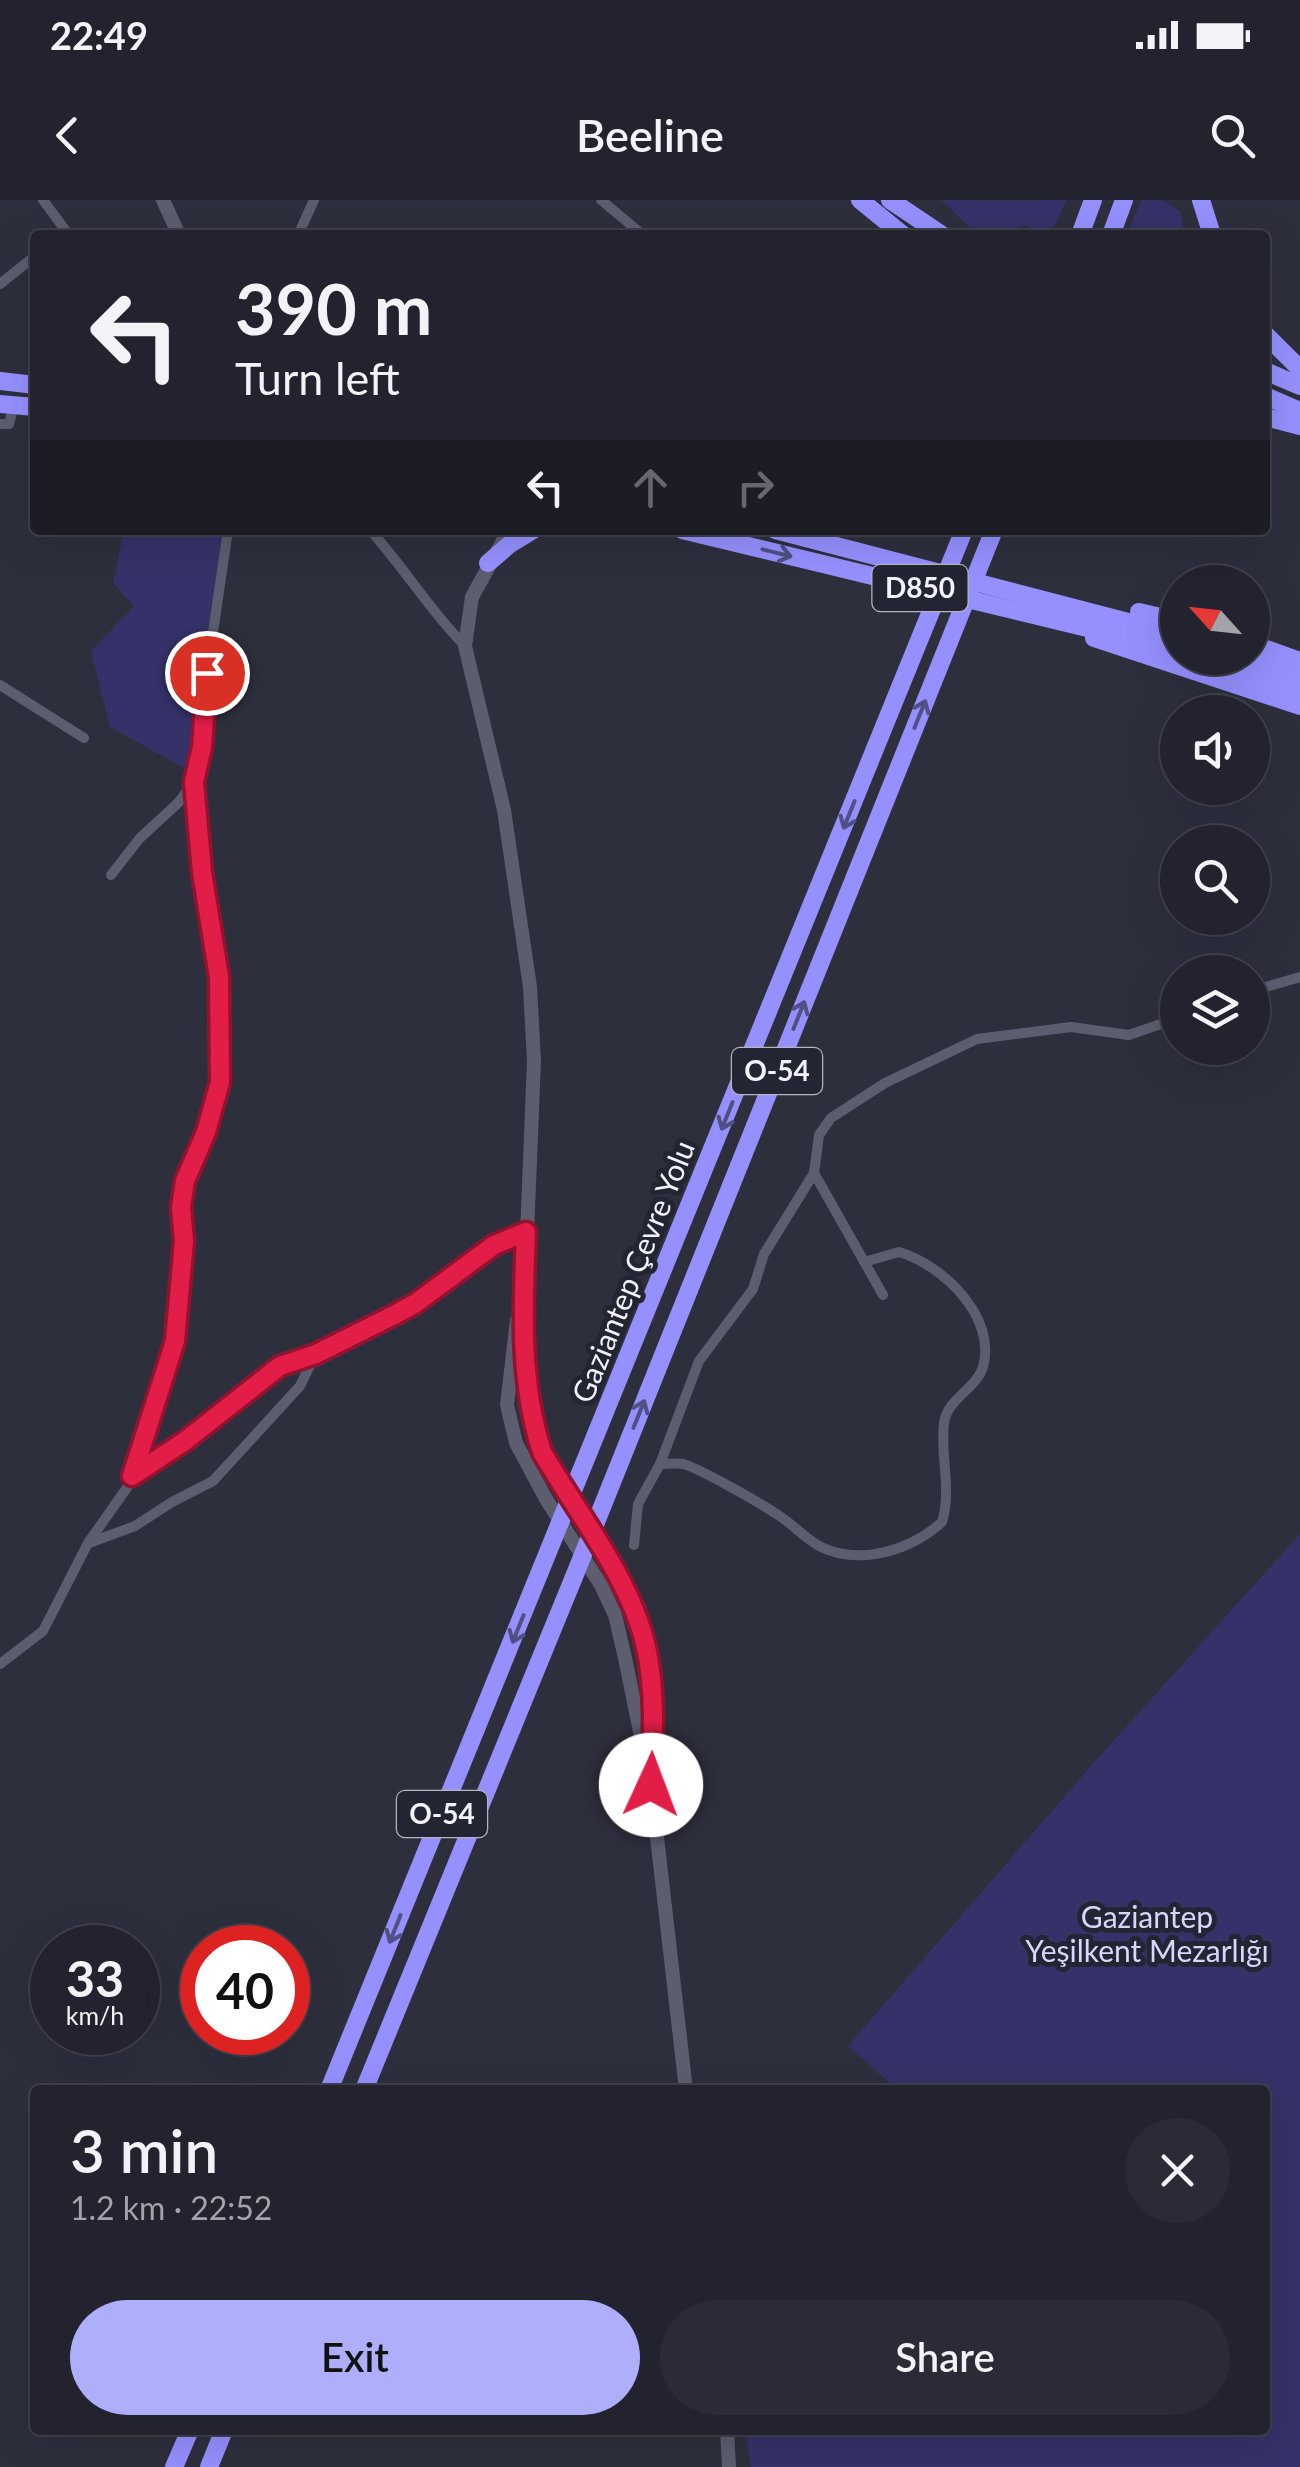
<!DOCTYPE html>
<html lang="en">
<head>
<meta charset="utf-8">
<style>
	:root { --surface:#22232e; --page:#2a2b36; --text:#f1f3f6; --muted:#a2a4aa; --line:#3f404a; --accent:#aeaefb }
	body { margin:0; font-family:Lato,sans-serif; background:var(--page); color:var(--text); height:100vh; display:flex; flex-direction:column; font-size:38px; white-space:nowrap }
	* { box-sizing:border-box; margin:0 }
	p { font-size:32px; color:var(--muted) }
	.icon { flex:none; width:55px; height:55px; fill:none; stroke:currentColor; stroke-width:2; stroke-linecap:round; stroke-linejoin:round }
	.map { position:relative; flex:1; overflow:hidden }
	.details { position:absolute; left:30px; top:1885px; width:1240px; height:350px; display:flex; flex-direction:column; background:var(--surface); border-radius:10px; box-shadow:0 10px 40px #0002,0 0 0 2px var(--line) }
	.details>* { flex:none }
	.top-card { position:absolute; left:30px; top:30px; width:1240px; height:305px; border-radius:10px; box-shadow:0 10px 40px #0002,0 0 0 2px var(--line); background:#22232e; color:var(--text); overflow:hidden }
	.needle { width:65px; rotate:297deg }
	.fabs { position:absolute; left:1160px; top:365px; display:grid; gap:20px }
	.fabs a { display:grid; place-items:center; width:110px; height:110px; border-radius:50%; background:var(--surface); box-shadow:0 10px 40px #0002,0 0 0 2px var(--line); font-size:50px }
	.speed { position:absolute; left:30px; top:1725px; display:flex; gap:20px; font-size:50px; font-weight:700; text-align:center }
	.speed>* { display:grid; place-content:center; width:130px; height:130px; border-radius:50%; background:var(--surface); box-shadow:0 10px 40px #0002,0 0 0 2px var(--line); line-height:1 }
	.speed small { font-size:25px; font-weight:400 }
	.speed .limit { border:15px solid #d22; background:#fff; color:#111 }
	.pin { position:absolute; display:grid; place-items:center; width:85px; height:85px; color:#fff; margin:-42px; border:5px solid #fff; border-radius:50%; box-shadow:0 2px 10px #0007 }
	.me { position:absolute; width:110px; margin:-55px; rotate:2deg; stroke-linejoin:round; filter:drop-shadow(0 0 8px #0008) }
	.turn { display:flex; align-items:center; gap:35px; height:210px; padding:0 40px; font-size:45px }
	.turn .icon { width:130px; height:130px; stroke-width:2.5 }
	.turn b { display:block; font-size:70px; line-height:85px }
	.lanes { display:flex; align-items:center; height:95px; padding:0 40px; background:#0003; justify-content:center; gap:50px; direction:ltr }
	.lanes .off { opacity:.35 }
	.round { display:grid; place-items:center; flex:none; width:105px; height:105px; border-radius:52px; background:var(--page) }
	.summary { display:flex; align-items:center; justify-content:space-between; height:170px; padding:0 40px }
	h1 { font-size:60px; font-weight:600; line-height:75px }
	.primary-button { display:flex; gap:20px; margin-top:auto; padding:20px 40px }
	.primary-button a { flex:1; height:115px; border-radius:60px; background:var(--accent); color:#111; font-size:40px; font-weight:600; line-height:115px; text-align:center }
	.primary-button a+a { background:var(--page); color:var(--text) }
	.status { display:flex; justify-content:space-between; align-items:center; height:70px; padding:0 50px; background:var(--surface); direction:ltr }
	.status svg { height:28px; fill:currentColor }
	header { display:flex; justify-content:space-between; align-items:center; height:130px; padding:0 40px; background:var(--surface); font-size:45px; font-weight:600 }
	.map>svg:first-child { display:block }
	.green { fill:#353269 }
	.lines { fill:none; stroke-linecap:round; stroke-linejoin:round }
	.street { stroke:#5c5d6e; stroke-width:10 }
	.secondary { stroke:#5c5d6e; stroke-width:14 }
	.highway { stroke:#9590fe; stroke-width:18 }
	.oneway { stroke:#515084 }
	.route-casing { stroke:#92132f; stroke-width:25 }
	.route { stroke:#e11d48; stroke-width:18 }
	.labels { text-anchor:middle; stroke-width:10; stroke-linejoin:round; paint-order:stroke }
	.shield { fill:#242533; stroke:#b4b5c0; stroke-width:2.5 }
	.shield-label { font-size:28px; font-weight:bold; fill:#f2f3fd }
	.street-label { font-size:30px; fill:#f2f3fd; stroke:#242533 }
	.park-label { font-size:30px; fill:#d5d7fd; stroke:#242533 }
</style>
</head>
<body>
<div class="status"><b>22:49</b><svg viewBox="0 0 49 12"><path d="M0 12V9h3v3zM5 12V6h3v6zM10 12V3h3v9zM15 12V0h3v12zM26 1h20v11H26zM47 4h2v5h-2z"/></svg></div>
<header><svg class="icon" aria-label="back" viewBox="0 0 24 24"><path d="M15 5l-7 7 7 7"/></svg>Beeline<svg class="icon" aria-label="search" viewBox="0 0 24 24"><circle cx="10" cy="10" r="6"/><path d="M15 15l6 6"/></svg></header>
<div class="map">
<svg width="1300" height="2267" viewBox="0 0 1300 2267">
	<rect width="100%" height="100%" fill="#2e2f3d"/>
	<!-- green -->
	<g class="green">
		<polygon points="941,0 1067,0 1050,35 1023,25 1017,35 978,35"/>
		<polygon points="1141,0 1161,0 1181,12 1184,35 1127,35"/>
		<polygon points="124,330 224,330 192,539 184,568 110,527 91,451 134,406 113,383"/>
		<polygon points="1300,1334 1300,2267 751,2267 745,2230 1265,2230 1265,1890 897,1890 848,1846 1099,1557"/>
	</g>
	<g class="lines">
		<!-- street -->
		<g class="street">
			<polyline points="43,0 69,35"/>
			<polyline points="601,0 643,35"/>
			<polyline points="298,35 314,0"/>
			<polyline points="0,84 35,56"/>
			<polyline points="0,224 9,224 14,205"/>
			<path d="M370 330C404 367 429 410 465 446"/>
			<polyline points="0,485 84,538"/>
			<polyline points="111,675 140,638 178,603 193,583"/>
			<polyline points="1252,791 1300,777"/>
			<polyline points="814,973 883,1095"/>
			<path d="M660 1264C667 1264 676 1263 683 1264 699 1268 762 1304 778 1315 793 1324 805 1339 821 1347 861 1366 911 1350 942 1322 952 1289 940 1256 944 1223 947 1199 976 1189 983 1167 997 1117 943 1065 899 1052L864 1062"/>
			<polyline points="133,1275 185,1241 280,1167 316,1153 396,1114 494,1045 526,1032"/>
			<polyline points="89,1343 135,1326 172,1302 213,1281 300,1186 316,1153"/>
			<polyline points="634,1345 638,1304 660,1264 699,1161 753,1089 764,1054 814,973 819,935 831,918 885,883 977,839 1071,827 1129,835 1178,818"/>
			<polyline points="0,1464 43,1431 88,1343 131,1282 175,1141 184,1041 181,1007 185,981 206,932 220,882 219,777 202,672 194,582 202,547 207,473 228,330"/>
		</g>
		<!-- secondary -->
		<g class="secondary">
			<polyline points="163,0 179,35"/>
			<polyline points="509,330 472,397 465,446 504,610 530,787 534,861 523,1134 528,1198 542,1252 620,1383 634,1409 645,1444 654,1520 651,1585"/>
			<polyline points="517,1120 507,1205 516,1243 546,1299 601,1385 615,1415 625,1458 651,1585 686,1890"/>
			<polyline points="727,2230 729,2267"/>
		</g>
		<!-- highway -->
		<g class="highway">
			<polyline points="860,0 903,35"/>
			<polyline points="890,0 942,35"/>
			<polyline points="1201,0 1212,35"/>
			<polyline points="1080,35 1093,0"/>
			<polyline points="1111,35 1124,0"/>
			<polyline points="1265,134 1300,169"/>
			<polyline points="1265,171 1300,186"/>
			<polyline points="0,181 35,185"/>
			<polyline points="1265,196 1300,211"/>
			<polyline points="0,204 35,207"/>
			<polyline points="1265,217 1300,226"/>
			<polyline points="682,330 1178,450"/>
			<polyline points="775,330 1178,435"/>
			<polyline points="488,363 510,344 533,330"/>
			<polyline points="1139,412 1178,421"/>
			<polyline points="1094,438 1300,506"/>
			<polyline points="1252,444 1300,461"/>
			<polyline points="1203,458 1300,489"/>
			<polyline points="1251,458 1300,473"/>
			<polyline points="329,1890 964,330"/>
			<polyline points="364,1890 578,1367 994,330"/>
			<polyline points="174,2267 190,2230"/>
			<polyline points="209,2267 224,2230"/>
		</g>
	</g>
	<!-- one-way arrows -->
	<defs><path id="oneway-shaft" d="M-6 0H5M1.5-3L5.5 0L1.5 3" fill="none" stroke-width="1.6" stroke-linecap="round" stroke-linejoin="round" transform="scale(2.5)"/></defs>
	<g class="oneway">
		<use href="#oneway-shaft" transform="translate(777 353) rotate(14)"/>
		<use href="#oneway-shaft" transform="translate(920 514) rotate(-68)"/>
		<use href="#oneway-shaft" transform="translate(849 615) rotate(112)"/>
		<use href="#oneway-shaft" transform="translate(799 815) rotate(-68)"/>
		<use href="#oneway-shaft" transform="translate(727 916) rotate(112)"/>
		<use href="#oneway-shaft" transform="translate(639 1214) rotate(-68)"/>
		<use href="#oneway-shaft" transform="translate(518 1429) rotate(112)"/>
		<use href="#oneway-shaft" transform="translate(395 1729) rotate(112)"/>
	</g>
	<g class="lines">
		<defs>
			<path id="route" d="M207 473 202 547 194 582 202 672 219 777 220 882 206 932 185 981 181 1007 184 1041 175 1141 132 1276 185 1241 280 1166 316 1154 396 1114 416 1103 494 1045 526 1032C523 1105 519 1181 542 1252 577 1313 630 1377 646 1447 656 1493 653 1539 651 1585"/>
		</defs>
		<!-- route casing -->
		<use href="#route" class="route-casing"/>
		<!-- route -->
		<use href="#route" class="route"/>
	</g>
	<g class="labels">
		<!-- shield labels -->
		<g class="shield">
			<rect x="872.5" y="365" width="95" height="46" rx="8"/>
			<rect x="732" y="848" width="90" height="46" rx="8"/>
			<rect x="397" y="1591" width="90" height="46" rx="8"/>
		</g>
		<g class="shield-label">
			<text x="920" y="398">D850</text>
			<text x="777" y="881">O-54</text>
			<text x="442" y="1624">O-54</text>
		</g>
		<!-- street labels -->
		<g class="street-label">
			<text transform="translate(634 1072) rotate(-68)" y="10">Gaziantep Çevre Yolu</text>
		</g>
		<!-- park labels -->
		<g class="park-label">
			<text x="1147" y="1728">Gaziantep<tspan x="1147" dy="34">Yeşilkent Mezarlığı</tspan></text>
		</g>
	</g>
</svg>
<div class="fabs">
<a><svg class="needle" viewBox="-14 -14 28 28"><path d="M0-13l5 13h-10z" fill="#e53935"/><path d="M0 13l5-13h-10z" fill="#a2a4aa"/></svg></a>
<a><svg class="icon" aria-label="sound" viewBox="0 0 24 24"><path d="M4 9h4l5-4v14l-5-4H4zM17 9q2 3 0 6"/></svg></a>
<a><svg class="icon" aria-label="search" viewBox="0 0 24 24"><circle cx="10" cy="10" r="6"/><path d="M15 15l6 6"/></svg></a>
<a><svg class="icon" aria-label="layers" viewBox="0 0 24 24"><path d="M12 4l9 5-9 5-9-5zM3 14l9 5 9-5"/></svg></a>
</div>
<div class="speed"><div>33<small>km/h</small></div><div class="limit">40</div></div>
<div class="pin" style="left:207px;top:473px;background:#d93025"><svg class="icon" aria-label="arrive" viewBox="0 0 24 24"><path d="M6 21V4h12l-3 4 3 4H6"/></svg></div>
<svg class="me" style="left:651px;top:1585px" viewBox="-20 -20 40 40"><circle r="19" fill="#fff"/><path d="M0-13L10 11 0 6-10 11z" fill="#e11d48"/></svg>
<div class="top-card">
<div class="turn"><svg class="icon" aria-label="left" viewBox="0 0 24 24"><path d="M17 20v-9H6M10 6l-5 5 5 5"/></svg><div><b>390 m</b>Turn left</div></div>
<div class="lanes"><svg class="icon" aria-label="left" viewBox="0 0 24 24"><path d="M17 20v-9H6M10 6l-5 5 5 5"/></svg><svg class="icon off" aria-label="ahead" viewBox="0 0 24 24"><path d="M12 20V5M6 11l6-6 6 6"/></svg><svg class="icon off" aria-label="right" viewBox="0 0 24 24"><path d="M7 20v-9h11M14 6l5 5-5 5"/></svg></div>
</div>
<section class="details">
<div class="summary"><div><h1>3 min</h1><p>1.2 km · 22:52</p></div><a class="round"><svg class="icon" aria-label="close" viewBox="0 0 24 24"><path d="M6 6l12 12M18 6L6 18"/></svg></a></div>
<div class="primary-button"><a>Exit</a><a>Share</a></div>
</section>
</div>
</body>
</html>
